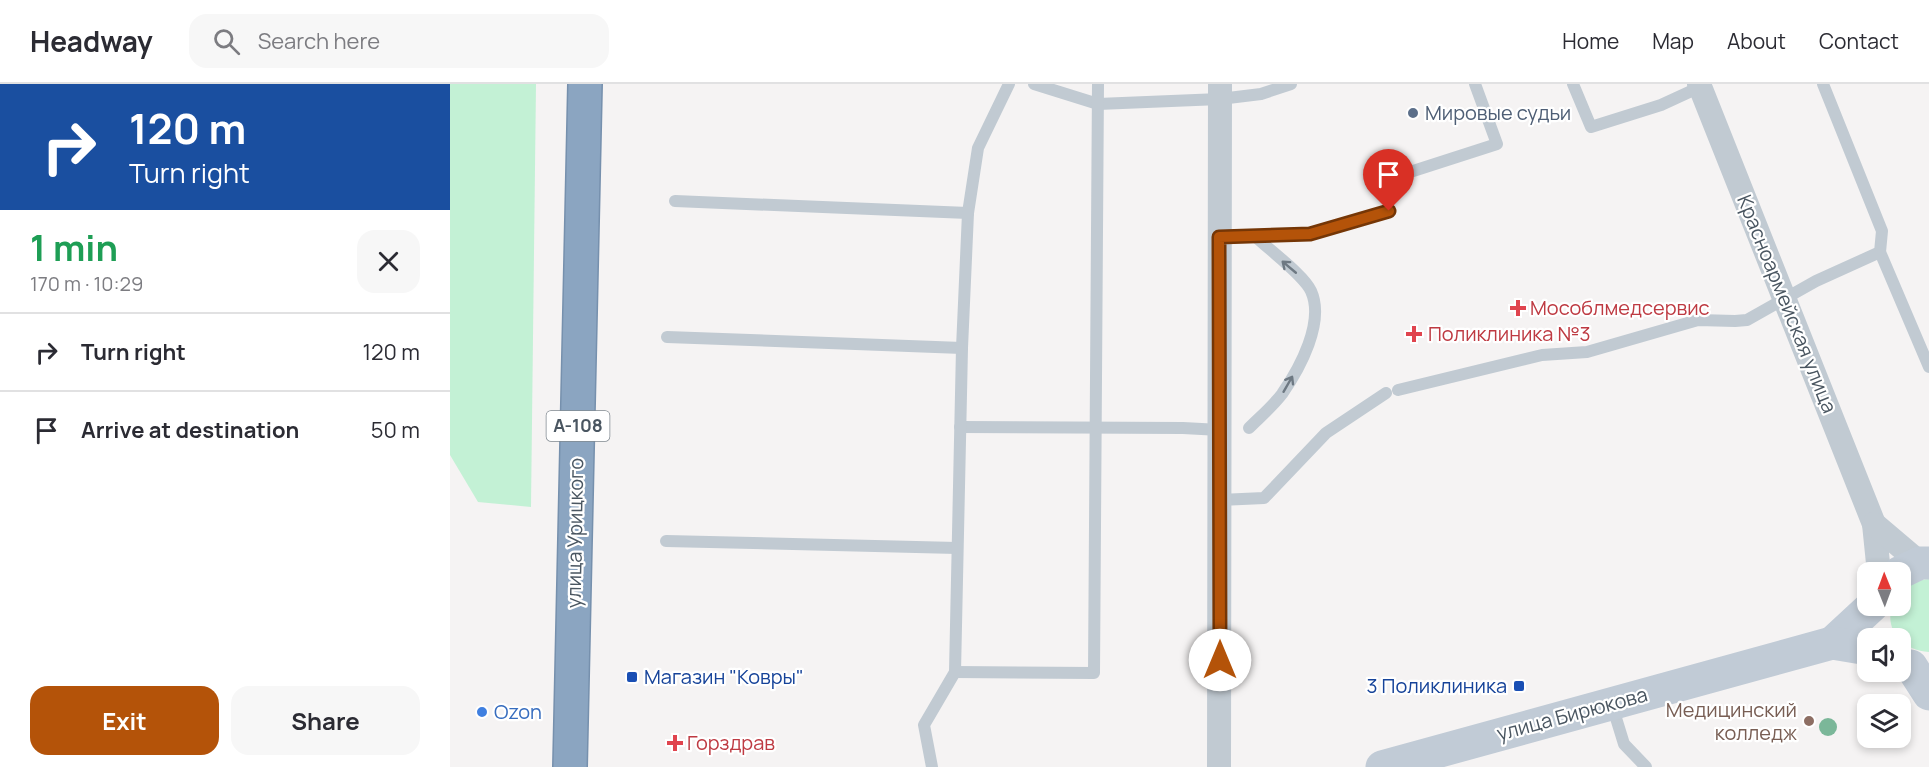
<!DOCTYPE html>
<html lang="en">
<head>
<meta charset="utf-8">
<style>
	:root { --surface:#fff; --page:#f7f7f7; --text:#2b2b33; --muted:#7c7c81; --line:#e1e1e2; --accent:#b45309 }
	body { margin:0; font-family:Manrope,sans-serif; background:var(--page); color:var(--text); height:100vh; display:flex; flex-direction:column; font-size:22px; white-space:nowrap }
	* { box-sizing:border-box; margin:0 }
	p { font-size:20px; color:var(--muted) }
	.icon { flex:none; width:33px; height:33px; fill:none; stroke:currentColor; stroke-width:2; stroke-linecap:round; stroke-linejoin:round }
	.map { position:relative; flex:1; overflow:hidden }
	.drawer { display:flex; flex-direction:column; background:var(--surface); width:450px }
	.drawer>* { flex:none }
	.top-card { background:#1a4fa0; color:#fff; overflow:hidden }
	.needle { width:39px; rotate:359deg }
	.buttons { position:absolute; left:1407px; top:478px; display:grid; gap:12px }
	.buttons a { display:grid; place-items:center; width:54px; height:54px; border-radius:12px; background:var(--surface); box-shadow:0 3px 9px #0003; font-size:30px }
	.pin { position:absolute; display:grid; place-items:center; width:51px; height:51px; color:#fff; margin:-62px -26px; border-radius:50% 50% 50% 0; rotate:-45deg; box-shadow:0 0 6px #0007 }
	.pin .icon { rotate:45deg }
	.me { position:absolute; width:66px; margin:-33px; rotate:0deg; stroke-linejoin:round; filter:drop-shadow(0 0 4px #0008) }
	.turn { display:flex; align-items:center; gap:21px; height:126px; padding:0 30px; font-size:27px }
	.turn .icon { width:78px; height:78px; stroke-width:2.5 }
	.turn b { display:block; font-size:42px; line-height:51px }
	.round { display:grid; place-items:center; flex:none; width:63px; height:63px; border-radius:18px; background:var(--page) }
	.head { display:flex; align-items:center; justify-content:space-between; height:102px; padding:0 30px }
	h1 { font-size:36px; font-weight:700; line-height:45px; color:#1e9e55 }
	.primary-button { display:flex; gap:12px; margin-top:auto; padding:12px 30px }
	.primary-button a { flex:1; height:69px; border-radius:18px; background:var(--accent); color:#fff; font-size:24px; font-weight:700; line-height:69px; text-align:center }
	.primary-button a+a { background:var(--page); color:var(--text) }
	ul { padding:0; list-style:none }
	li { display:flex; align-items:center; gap:18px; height:78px; padding:0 30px; border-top:2px solid var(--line) }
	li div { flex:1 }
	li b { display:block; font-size:22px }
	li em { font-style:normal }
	header { display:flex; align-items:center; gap:36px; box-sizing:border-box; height:84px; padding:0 30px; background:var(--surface); border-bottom:2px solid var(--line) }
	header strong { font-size:28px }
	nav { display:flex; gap:33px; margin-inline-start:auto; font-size:21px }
	.search { width:420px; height:54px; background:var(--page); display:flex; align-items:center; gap:15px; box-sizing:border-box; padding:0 21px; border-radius:18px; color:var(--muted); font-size:22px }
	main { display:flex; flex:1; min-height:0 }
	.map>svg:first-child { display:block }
	.green { fill:#c3f1d5 }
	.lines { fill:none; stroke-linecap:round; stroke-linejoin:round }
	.highway-casing { stroke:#7690ad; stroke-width:36 }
	.lane { stroke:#c1cad2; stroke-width:12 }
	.street { stroke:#c1cad2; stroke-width:24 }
	.secondary { stroke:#c1cbd6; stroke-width:33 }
	.highway { stroke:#8ba5c1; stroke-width:33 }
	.tree { fill:#7bb799 }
	.oneway { stroke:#6e7983 }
	.route-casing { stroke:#753606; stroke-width:15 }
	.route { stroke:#b45309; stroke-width:10 }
	.service-dot { fill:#5c6f8a; stroke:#fff; stroke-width:2 }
	.health-dot { fill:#e0444e; stroke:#fff; stroke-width:2 }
	.transit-dot { fill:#1a4fb4; stroke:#fff; stroke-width:2 }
	.shop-dot { fill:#3f7fe0; stroke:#fff; stroke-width:2 }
	.education-dot { fill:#8d6e63; stroke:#fff; stroke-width:2 }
	.labels { text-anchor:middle; stroke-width:4.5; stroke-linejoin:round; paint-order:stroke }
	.shield { fill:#fff; stroke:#808990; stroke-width:1.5 }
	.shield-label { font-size:18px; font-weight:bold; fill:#4a5661 }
	.service-label { font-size:20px; fill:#4e5e75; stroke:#fff; text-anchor:start }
	.street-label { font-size:20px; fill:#4a5661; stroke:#fff }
	.health-label { font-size:20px; fill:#be3a42; stroke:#fff; text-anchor:start }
	.transit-label { font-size:20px; fill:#164399; stroke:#fff; text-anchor:start }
	.education-label { font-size:20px; fill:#785e54; stroke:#fff; text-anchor:end }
	.shop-label { font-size:20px; fill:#366cbe; stroke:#fff; text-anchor:start }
</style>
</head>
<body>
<header>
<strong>Headway</strong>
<div class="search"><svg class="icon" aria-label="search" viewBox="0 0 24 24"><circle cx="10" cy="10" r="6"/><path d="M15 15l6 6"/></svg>Search here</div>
<nav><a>Home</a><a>Map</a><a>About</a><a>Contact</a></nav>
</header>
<main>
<section class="drawer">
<div class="top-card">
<div class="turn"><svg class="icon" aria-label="right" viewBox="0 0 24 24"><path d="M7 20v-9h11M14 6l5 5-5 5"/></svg><div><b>120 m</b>Turn right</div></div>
</div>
<div class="head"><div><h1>1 min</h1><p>170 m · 10:29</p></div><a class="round"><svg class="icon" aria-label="close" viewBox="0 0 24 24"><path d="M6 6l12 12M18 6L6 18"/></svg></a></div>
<ul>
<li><svg class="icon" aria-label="right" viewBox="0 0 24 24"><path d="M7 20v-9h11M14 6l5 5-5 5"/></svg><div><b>Turn right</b></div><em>120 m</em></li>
<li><svg class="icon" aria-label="arrive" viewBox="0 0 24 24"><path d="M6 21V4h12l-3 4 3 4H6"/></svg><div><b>Arrive at destination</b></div><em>50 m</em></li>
</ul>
<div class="primary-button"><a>Exit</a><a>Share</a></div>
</section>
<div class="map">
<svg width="1479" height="683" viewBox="0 0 1479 683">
	<rect width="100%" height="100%" fill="#f5f3f3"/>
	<!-- green -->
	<g class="green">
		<polygon points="0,0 86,0 81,423 28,418 0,371"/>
		<path d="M1479 495V568C1455 567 1434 548 1442 522H1450L1451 507C1459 499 1467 496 1479 495Z"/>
	</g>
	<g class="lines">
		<defs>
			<polyline id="highway" points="120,683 135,0"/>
		</defs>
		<!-- highway casing -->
		<use href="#highway" class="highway-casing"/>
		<!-- lane -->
		<g class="lane">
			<polyline points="584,0 648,20 770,15 811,10 841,0"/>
			<polyline points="1123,0 1141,43 1211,21 1250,3"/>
			<polyline points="929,98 1047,60 1025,0"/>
			<polyline points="225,117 518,129"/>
			<polyline points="769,153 859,150 939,127"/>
			<polyline points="1430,168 1479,283"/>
			<polyline points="217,253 512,264"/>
			<polyline points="948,306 1092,271 1137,268 1248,236 1285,237 1297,236 1366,197 1430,168 1432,147 1373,0"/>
			<polyline points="510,343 733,344 770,346"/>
			<path d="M799 344C810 333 823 322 832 310 850 284 875 238 861 207 854 191 818 165 805 152"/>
			<polyline points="770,416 814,414 876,349 936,309"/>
			<polyline points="216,457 507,464"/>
			<polyline points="505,588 644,589 648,0"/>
			<polyline points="1162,621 1174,660 1196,683"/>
			<polyline points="482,683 474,641 505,588 512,264 518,129 528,64 559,0"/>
		</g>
		<!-- street -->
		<g class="street">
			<polyline points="1249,0 1424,440 1429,489"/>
			<polyline points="1424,440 1470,479"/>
			<polyline points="769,683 770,0"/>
		</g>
		<!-- secondary -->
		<g class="secondary">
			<polyline points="1449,489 1470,479 1479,479"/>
			<polyline points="1382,559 1422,522"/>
			<polyline points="1461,582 1479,610"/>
			<polyline points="932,683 1382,559 1418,565"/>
		</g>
		<!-- highway -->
		<use href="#highway" class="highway"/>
	</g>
	<!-- trees -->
	<circle class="tree" cx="1378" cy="643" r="9"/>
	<!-- one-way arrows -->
	<defs><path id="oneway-shaft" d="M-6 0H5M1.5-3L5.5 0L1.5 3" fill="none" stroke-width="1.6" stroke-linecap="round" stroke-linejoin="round" transform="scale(1.5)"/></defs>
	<g class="oneway">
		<use href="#oneway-shaft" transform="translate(839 183) rotate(-140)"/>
		<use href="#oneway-shaft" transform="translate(838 300) rotate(-60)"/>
	</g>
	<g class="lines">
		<defs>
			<polyline id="route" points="770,576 769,153 860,150 939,127"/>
		</defs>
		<!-- route casing -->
		<use href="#route" class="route-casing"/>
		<!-- route -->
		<use href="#route" class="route"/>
	</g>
	<!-- markers -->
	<circle class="service-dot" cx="963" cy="29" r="6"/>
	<g class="health-dot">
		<path d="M1065 215h6v6h6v6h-6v6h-6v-6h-6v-6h6z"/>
		<path d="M961 241h6v6h6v6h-6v6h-6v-6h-6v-6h6z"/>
		<path d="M222 650h6v6h6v6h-6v6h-6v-6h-6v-6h6z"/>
	</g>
	<g class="transit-dot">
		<rect x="176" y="587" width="12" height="12" rx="3"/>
		<rect x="1063" y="596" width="12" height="12" rx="3"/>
	</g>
	<circle class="shop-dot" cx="32" cy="628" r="6"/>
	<circle class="education-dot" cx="1359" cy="637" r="6"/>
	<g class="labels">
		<!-- shield labels -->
		<rect class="shield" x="96.5" y="327" width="63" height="30" rx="4.5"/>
		<g class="shield-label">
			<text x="128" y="348">А-108</text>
		</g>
		<!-- service labels -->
		<g class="service-label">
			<text x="975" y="36">Мировые судьи</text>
		</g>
		<!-- street labels -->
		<g class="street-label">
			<text transform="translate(1337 220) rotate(68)" y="7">Красноармейская улица</text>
			<text transform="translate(125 449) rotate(-89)" y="7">улица Урицкого</text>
			<text transform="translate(1122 630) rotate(-15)" y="7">улица Бирюкова</text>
		</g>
		<!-- health labels -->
		<g class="health-label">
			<text x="1080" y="231">Мособлмедсервис</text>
			<text x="978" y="257">Поликлиника №3</text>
			<text x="237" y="666">Горздрав</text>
		</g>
		<!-- transit labels -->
		<g class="transit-label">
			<text x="194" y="600">Магазин "Ковры"</text>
			<text x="1057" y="609" text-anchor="end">3 Поликлиника</text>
		</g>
		<!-- education labels -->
		<g class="education-label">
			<text x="1347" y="633">Медицинский<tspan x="1347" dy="23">колледж</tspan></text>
		</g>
		<!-- shop labels -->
		<g class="shop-label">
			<text x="44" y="635">Ozon</text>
		</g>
	</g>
</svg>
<div class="buttons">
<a><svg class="needle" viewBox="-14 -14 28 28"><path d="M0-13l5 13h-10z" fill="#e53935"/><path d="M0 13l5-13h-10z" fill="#7c7c81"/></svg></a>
<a><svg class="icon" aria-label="sound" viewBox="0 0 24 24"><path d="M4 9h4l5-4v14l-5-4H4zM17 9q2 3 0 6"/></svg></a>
<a><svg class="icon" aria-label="layers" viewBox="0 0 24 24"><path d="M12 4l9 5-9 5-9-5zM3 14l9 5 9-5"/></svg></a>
</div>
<div class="pin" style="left:939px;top:127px;background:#d93025"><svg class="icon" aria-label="arrive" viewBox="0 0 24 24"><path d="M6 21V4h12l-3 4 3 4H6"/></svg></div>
<svg class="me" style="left:770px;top:576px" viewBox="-20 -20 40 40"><circle r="19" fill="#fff"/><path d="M0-13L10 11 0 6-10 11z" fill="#b45309"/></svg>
</div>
</main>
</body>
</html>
